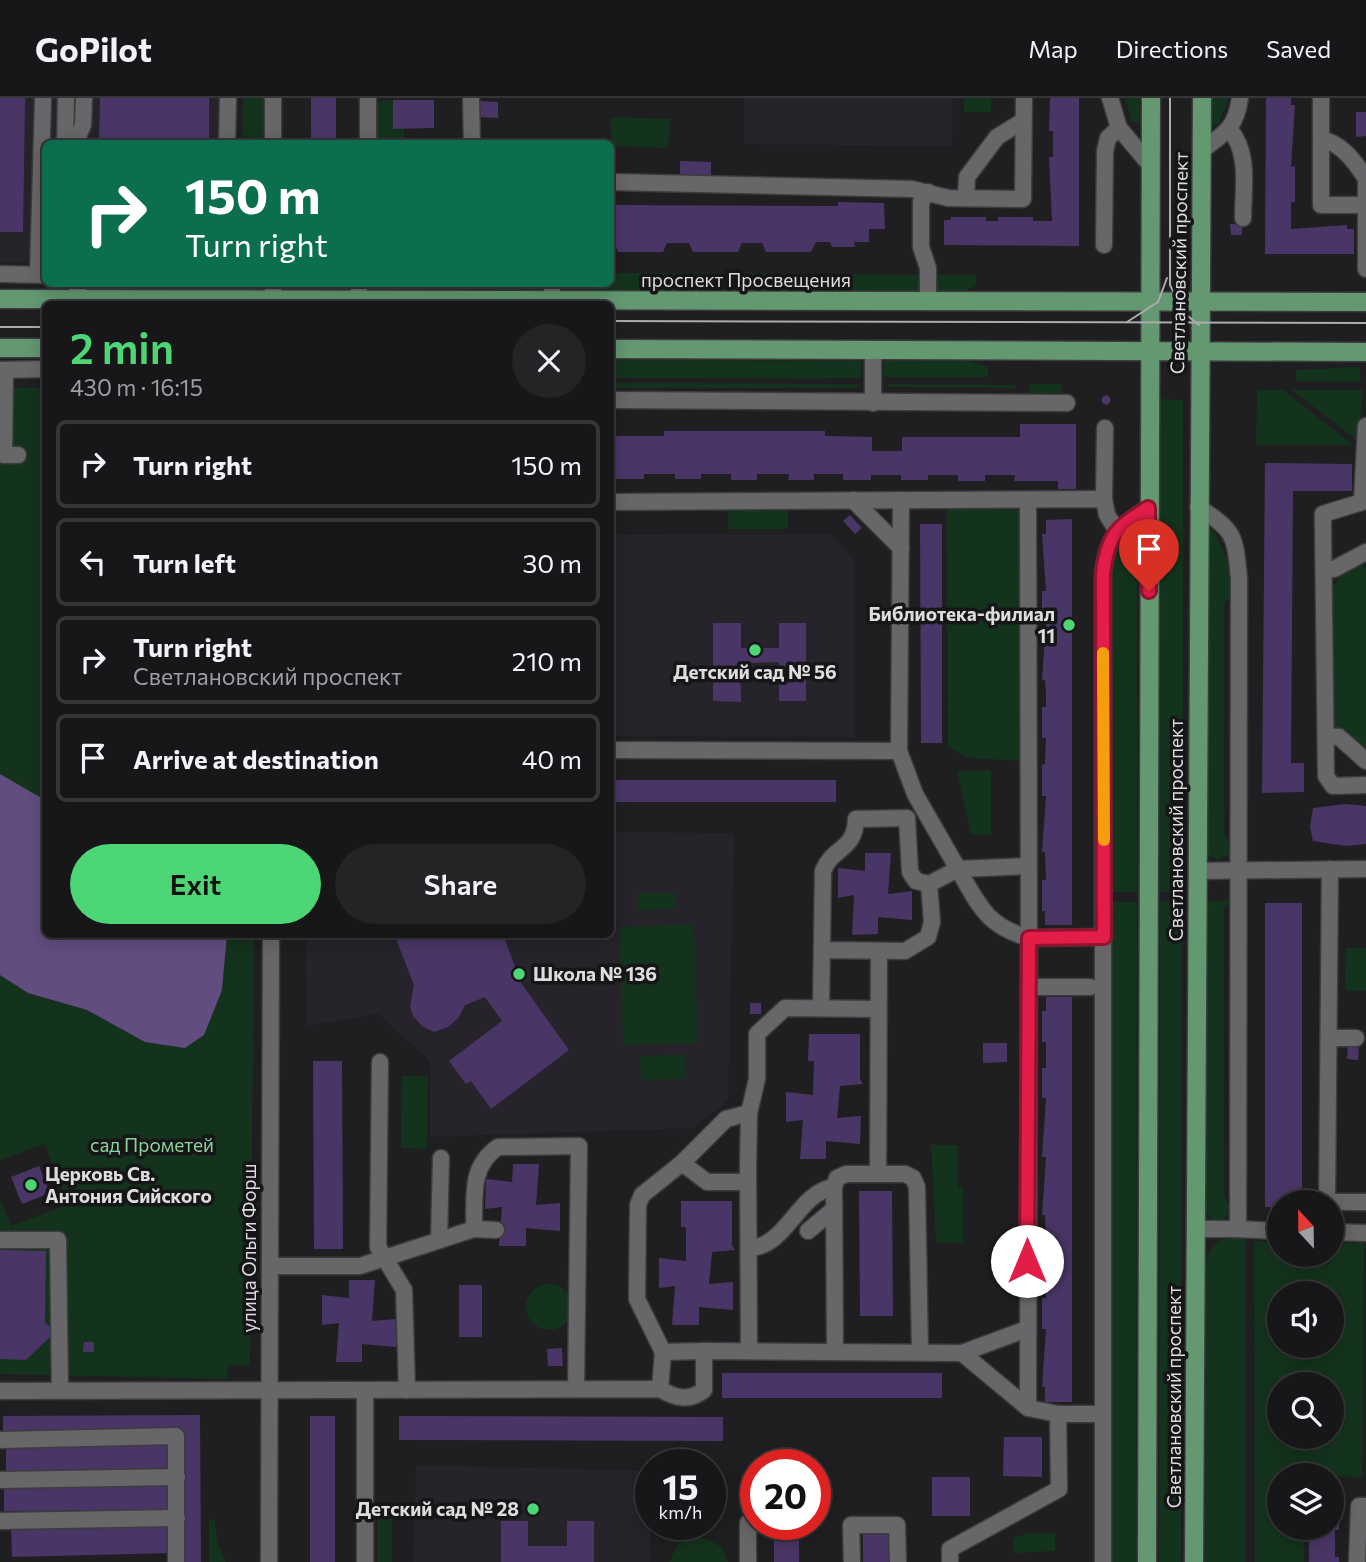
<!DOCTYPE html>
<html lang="en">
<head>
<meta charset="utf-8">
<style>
	:root { --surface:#171618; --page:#242325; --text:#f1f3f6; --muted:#9e9fa2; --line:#363537; --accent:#4dd676 }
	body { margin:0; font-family:Commissioner,sans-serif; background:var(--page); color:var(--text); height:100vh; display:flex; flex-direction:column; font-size:26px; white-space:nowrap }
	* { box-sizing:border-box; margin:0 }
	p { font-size:23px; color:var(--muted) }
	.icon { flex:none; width:38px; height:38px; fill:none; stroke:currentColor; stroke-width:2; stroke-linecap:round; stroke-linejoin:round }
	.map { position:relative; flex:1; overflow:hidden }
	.drawer { position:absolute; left:42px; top:203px; width:572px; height:637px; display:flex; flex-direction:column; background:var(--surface); border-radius:10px; box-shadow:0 4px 18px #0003,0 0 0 2px var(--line) }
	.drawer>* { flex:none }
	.hud { position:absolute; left:42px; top:42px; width:572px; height:147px; border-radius:10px; box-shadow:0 4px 18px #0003,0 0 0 2px var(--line); background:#0b6e4f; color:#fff; overflow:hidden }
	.needle { width:46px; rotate:338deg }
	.buttons { position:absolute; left:1267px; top:1092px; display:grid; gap:14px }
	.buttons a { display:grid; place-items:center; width:77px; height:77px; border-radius:50%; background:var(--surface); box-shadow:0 4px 18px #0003,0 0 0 2px var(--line); font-size:35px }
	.speed { position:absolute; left:635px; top:1351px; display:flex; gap:14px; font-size:35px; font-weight:700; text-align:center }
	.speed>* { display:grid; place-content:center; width:91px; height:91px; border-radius:50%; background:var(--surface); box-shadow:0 4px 18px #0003,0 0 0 2px var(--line); line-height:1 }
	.speed small { font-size:18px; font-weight:400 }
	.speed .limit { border:10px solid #d22; background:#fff; color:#111 }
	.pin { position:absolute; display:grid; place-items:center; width:60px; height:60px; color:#fff; margin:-72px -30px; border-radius:50% 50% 50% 0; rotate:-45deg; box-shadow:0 0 7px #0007 }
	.pin .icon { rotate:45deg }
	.me { position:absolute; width:77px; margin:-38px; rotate:0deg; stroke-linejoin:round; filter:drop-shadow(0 0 5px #0008) }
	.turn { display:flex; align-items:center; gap:24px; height:147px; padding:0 28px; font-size:32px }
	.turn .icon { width:91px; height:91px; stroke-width:2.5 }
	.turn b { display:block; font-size:49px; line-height:60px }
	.round { display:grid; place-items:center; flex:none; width:74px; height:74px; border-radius:37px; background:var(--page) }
	.overview { display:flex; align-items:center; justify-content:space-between; height:119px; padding:0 28px }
	h1 { font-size:42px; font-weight:600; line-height:52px; color:var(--accent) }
	.action { display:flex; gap:14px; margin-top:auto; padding:14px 28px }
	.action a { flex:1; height:80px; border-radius:42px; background:var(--accent); color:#111; font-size:28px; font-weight:600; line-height:80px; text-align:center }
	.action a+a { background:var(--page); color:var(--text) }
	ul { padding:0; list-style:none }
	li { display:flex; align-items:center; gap:21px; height:88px; margin:0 14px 10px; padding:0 14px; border:4px solid var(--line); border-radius:10px }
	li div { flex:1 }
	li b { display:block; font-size:26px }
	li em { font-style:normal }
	header { display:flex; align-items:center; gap:42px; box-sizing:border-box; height:98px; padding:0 35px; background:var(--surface); border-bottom:2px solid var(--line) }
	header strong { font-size:33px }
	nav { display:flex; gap:38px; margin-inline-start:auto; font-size:24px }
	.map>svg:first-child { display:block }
	.built { fill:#26232b }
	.green { fill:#14331c; fill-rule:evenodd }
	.water { fill:#614d7f }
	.building { fill:#4a3666 }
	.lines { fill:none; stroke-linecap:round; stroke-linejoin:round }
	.minor-casing { stroke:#3c3b3d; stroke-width:19 }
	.major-casing { stroke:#3c3b3d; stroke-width:21 }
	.minor { stroke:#676669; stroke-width:16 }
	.major { stroke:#639871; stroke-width:18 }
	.tram { stroke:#adadae; stroke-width:2 }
	.route-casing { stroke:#92132f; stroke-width:18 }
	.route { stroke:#e11d48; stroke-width:12 }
	.slow { stroke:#f59e0b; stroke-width:12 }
	.poi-dot { fill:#4dd676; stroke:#161517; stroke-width:2.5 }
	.labels { text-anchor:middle; stroke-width:7; stroke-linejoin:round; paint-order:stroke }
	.street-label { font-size:19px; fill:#ddddde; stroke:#161517 }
	.poi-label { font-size:19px; font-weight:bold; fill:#ddddde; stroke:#161517; text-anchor:end }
	.park-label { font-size:19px; fill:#8ad499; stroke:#161517 }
</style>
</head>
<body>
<header>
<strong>GoPilot</strong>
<nav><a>Map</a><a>Directions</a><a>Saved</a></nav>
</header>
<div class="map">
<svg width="1366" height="1464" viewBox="0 0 1366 1464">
	<rect width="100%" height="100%" fill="#1f1e20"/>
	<!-- built -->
	<g class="built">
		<polygon points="0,0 235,0 234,45 46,46 45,164 0,165"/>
		<polygon points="744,0 953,0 952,48 744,46"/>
		<polygon points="829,436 854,461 855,639 611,638 611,437"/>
		<polygon points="611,734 734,735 728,1003 693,1030 430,1039 430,963 378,916 307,928 306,837 611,836"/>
		<polygon points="416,1367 651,1373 650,1464 413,1464"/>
	</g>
	<!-- green -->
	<g class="green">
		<polygon points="243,0 263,0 263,40 243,39"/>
		<rect x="964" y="0" width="27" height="14"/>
		<polygon points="1125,0 1140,0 1139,24 1132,24"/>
		<polygon points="1209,0 1229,0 1219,25 1212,29 1209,28"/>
		<polygon points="393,2 393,30 404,31 404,45 373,46 376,7 380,3"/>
		<polygon points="611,19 670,21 668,50 611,48"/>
		<polygon points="611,175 722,175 722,193 559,193 559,186 611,186"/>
		<polygon points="732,175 922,177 921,194 732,193"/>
		<polygon points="936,177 976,177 976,188 960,195 936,195"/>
		<rect x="492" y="186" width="52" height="7"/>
		<polygon points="611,262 861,263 861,280 611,280"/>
		<polygon points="884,263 968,263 988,269 988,279 884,279"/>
		<polygon points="1359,269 1361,284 1296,283 1296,272"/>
		<polygon points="611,285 860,286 855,290 614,290"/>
		<polygon points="885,286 1015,287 1015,290 889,289"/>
		<rect x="1029" y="286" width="32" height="9"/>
		<polygon points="0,289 45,290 45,702 0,676"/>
		<polygon points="1257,292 1283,292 1353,347 1256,347"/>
		<polygon points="1292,292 1363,292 1358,343"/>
		<polygon points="1160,301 1183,302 1183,794 1160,794"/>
		<polygon points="947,410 1021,412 1021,663 969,660 948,649"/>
		<polygon points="728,411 788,412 788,431 728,431"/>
		<polygon points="1213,431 1227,461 1231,498 1224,505 1224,736 1231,750 1229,756 1218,762 1209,758 1206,747 1208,434"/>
		<path d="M1132 433 1137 437V794H1112V479C1113 464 1120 441 1132 433Z"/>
		<polygon points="1361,466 1366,471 1366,654 1339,634 1331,623 1331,491 1345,473"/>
		<polygon points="957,673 991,673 991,737 971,737"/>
		<polygon points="637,795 676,795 676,811 638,812"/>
		<polygon points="1160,803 1182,803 1181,1464 1159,1464"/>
		<polygon points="1206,803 1231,803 1224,810 1224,1097 1231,1114 1220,1124 1208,1118 1205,1108"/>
		<polygon points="1112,804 1137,804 1136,1464 1111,1464"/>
		<polygon points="694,826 698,945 623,947 619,829"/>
		<polygon points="227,837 254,837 250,1268 228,1267 227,1281 0,1276 0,1101 11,1128 67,1107 45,1046 0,1062 0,877 28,895 87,912 145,944 222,892"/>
		<polygon points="1346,850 1366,850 1366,893 1345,892"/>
		<polygon points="685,957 686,981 641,982 640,958"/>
		<polygon points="402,978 428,978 427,1051 401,1050"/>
		<polygon points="931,1047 958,1047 958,1089 963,1089 963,1145 936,1145"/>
		<path d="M1246 1138 1245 1464H1205L1206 1162C1213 1142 1226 1137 1246 1138Z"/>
		<path d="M1254 1143 1279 1144V1157H1332V1145H1364L1362 1379 1279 1377V1430H1304V1464H1255ZM1279 1195H1332V1248H1279ZM1279 1286H1332V1339H1279Z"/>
		<circle cx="549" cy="1209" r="23"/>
		<polygon points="377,1405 392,1407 392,1464 377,1464"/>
		<polygon points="209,1420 215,1423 217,1444 226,1464 209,1464"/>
		<polygon points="1030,1435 1055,1435 1055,1453 1014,1455 1013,1440"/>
		<polygon points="699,1438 721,1448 728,1464 669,1464 678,1446"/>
	</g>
	<!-- water -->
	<polygon class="water" points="0,676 45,702 46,836 227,837 222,892 204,937 185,950 145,944 87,912 28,895 0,877"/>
	<!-- building -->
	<g class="building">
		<polygon points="0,0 25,0 23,134 0,134"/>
		<polygon points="100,0 209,0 209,46 99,46"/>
		<rect x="311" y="0" width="25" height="46"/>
		<polygon points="1050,0 1079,0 1079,148 944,147 944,122 951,122 951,119 986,119 986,123 998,123 998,119 1033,119 1033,123 1052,123 1049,59 1053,59 1053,33 1049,33"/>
		<polygon points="1266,0 1291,0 1291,7 1295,7 1291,69 1295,68 1295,104 1291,104 1291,131 1347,127 1347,131 1354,131 1354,156 1265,156"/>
		<polygon points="393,2 434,2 434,30 393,31"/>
		<polygon points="479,3 498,4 498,20 479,19"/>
		<polygon points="1356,14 1366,14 1366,38 1356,39"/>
		<polygon points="680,63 711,64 711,78 680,78"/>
		<polygon points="838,104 884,105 885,131 869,131 869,144 854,144 855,149 832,149 830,144 816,144 811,154 766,154 762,145 742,145 738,154 693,154 689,145 667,145 663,154 618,154 614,143 611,143 611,107 838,108"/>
		<polygon points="1230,126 1242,126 1242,137 1231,137"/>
		<circle cx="1106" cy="302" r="4.5"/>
		<polygon points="1020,326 1076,326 1076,391 1058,391 1058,383 1014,383 1015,377 985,377 985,383 958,383 958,377 928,377 928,382 901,382 901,377 871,377 871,382 843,382 843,376 814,376 814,382 788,382 789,376 757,376 757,382 731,382 731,376 701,376 701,381 675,381 675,376 644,376 644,381 611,381 611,338 664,338 664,333 825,333 825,338 872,339 872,353 902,353 902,339 1020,339"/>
		<polygon points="1265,365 1352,366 1352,393 1293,393 1291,665 1304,665 1304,694 1262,695"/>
		<polygon points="850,417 862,430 855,436 843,423"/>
		<polygon points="1072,421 1072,827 1045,827 1045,813 1042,813 1042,782 1046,782 1045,754 1042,754 1046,698 1042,698 1042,667 1045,666 1046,640 1042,640 1042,609 1046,609 1046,595 1045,582 1042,582 1046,524 1042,524 1042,493 1046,493 1042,436 1046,436 1046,422"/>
		<polygon points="920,426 942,426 942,645 921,645"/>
		<rect x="611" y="521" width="3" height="78"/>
		<polygon points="713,525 741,525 741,550 779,550 779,525 806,525 806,603 779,603 779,564 740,565 741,604 713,603"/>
		<rect x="611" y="682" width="225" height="22"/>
		<polygon points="1346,706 1366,708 1366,746 1346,748 1313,743 1310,729 1313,710"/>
		<polygon points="865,755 891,755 888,796 912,793 912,822 878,819 878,836 852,837 854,797 838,800 838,770 865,773"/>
		<polygon points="1265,805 1302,805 1302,1104 1279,1104 1279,1109 1265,1109"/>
		<polygon points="394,836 503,836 521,885 569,952 491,1011 471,983 466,986 449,963 502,923 485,899 465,907 459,919 448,929 434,934 422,928 413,918 410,908 414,887"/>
		<polygon points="1046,899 1072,899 1072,1304 1045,1304 1045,1289 1042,1289 1046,1231 1042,1231 1042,1200 1046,1200 1042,1144 1046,1144 1045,1117 1042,1117 1046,1059 1042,1059 1046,1000 1042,1000 1042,970 1046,970 1046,944 1042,944 1042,913 1046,913"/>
		<rect x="750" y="905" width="11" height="11"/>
		<polygon points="809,936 860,936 860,981 863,986 840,988 837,1020 861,1018 860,1046 826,1043 826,1061 800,1061 803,1022 786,1024 786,994 813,997 814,963 808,963"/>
		<polygon points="983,945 1007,945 1007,964 983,965"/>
		<polygon points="1348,945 1359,946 1358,962 1347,961"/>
		<polygon points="313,963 342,963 343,1151 314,1151"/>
		<polygon points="513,1066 539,1066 536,1107 560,1105 560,1133 526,1130 526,1148 499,1148 502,1109 485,1111 486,1081 512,1084"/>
		<polygon points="39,1068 50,1095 22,1106 11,1079"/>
		<polygon points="859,1093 892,1093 893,1218 860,1218"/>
		<polygon points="681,1103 732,1103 732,1147 735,1152 712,1154 709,1186 733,1184 733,1212 699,1209 699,1227 672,1227 675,1188 659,1190 659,1160 686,1163 686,1129 681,1129"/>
		<polygon points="0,1152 46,1153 45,1224 55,1234 26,1262 0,1261"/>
		<polygon points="349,1182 375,1182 372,1223 396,1221 396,1249 362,1246 362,1264 336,1264 339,1225 322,1227 322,1197 349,1200"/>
		<rect x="459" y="1187" width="23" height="52"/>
		<polygon points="84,1244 94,1244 94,1254 83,1254"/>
		<polygon points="562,1250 563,1268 548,1268 547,1251"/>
		<rect x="722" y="1275" width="220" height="25"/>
		<polygon points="200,1317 201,1464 185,1464 184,1333 3,1335 3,1318"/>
		<rect x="310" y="1318" width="25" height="146"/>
		<polygon points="399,1318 723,1319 723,1343 399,1342"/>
		<polygon points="1004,1339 1042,1339 1042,1379 1003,1378"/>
		<polygon points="168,1344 168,1371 6,1374 6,1347"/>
		<rect x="932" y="1379" width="38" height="39"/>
		<polygon points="1332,1386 1336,1386 1335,1401 1339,1401 1339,1432 1335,1432 1335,1459 1339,1459 1339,1464 1309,1464 1309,1430 1332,1430"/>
		<polygon points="169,1387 169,1412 4,1413 4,1388"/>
		<polygon points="713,1396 723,1396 723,1415 712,1415"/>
		<polygon points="501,1423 528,1423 528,1448 567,1448 567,1423 594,1423 594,1464 501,1464"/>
		<polygon points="170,1425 171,1455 12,1459 11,1429"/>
		<rect x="774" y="1426" width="25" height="38"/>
		<rect x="863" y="1432" width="28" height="32"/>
	</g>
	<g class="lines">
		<defs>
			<g id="minor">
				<polyline points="368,0 368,46"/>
				<polyline points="471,0 472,46"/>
				<polyline points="1110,0 1119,30 1151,68"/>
				<polyline points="1321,0 1321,107 1365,107"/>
				<path d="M1230 32C1250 55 1243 91 1243 120"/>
				<path d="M1321 42C1340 43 1355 64 1365 79"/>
				<polyline points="65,46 66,0"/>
				<polyline points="75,46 83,27 84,0"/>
				<polyline points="227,46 228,0"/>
				<polyline points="273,46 273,0"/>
				<path d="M1202 52C1225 35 1236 30 1240 0"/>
				<polyline points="1366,79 1366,171"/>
				<polyline points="611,84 912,91 948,100 1023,101 1024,0"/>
				<polyline points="928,94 921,104 921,149 928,170 928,204"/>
				<polyline points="966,100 967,79 997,39 1023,23"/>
				<polyline points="1104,147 1105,53 1108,40 1119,30"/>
				<polyline points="0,176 46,177"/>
				<polyline points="38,176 43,0"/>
				<polyline points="76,186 80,201"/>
				<polyline points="552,186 552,203"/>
				<polyline points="359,202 359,186"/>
				<polyline points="273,206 273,186"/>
				<polyline points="0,272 46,271"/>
				<polyline points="5,272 4,357 18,357"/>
				<polyline points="611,302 1067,305"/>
				<polyline points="873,305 873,251"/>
				<polyline points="1366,328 1362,404 1323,416 1323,429 1326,678 1333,688 1366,687"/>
				<polyline points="1104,401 1105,330"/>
				<polyline points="853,402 901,450"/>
				<polyline points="1028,402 1029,840 1104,839"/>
				<polyline points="611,404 1104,401 1107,417 1116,431"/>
				<polyline points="1324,471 1334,471 1366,454"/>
				<polyline points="1326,638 1339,639 1366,663"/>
				<polyline points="611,652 899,653 901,402"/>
				<polyline points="899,653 915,696 958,771 929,786"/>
				<path d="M1028 768 958 771C979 807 986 828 1029 840L1028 1310 1058 1316H1103"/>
				<polyline points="1197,773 1366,771"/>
				<polyline points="879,853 878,1076 905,1076 913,1080 917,1089 920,1254"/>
				<polyline points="1029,889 1090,889"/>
				<path d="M821 910 823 773C833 748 855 753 856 721L907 720 910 774 916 783 929 786 932 824 928 839 905 853 823 852"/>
				<polyline points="1329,940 1356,940"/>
				<polyline points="380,964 378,1149 404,1192 407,1292"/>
				<polyline points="682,1065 726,1021 749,1015"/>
				<polyline points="1327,1104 1330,771"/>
				<polyline points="1327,1104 1366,1104"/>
				<polyline points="474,1131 496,1132"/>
				<path d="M1196 1131H1238L1239 481C1235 437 1235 433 1198 409"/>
				<polyline points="1238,1131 1279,1133"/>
				<polyline points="808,1133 833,1112"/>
				<polyline points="1332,1134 1366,1135"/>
				<polyline points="0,1142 58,1142 60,1292"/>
				<polyline points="439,1142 441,1060"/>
				<path d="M749 1150C787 1149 797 1095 834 1089"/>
				<path d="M270 1168H360L474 1131C475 1099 469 1069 498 1049L579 1048 576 1291"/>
				<polyline points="749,1253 748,1069 749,1015 757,981 757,936 785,910 878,911"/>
				<polyline points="663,1254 704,1253"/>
				<polyline points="835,1254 834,1089 837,1080 846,1076 878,1076"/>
				<polyline points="962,1255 1027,1231"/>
				<polyline points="660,1291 663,1254 637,1201 638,1107 642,1097 682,1065 707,1084 748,1084"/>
				<path d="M0 1293 660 1291C675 1300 689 1304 704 1292V1253L955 1255H962L1028 1310"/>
				<polyline points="0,1342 176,1338 176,1464"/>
				<polyline points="0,1382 177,1379"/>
				<polyline points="0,1423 177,1420"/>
				<polyline points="269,1464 271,836"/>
				<polyline points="365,1464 365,1292"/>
				<polyline points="748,1464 748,1425"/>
				<polyline points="852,1464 851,1427 897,1427 898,1464"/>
				<polyline points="950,1464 950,1451 1059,1391 1058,1316"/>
				<path d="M1103 1464V475C1108 436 1117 431 1148 410"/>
				<polyline points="1357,1464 1359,1408 1366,1408"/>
			</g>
			<g id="major">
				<polyline points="0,201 1366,204"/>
				<polyline points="0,250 46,250"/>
				<polyline points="611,251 1366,254"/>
				<polyline points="1147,1464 1151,0"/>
				<polyline points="1194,1464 1202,0"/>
			</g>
		</defs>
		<!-- minor casing -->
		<use href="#minor" class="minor-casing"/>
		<!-- major casing -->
		<use href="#major" class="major-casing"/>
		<!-- minor -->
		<use href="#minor" class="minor"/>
		<!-- major -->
		<use href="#major" class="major"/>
		<!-- tram -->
		<g class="tram">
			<polyline points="1170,0 1170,187 1184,215 1199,227"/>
			<polyline points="611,223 1366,225"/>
			<polyline points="1127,224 1158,204 1167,180"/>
			<polyline points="0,229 46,229"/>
		</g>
	</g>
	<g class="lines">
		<defs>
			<path id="route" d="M1027 1163 1029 840 1104 839 1103 475C1108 436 1117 430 1148 410L1149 493"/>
		</defs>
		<!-- route casing -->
		<use href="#route" class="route-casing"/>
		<!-- route -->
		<use href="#route" class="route"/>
		<!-- slow -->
		<polyline class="slow" points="1103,555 1104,742"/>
	</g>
	<!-- markers -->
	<g class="poi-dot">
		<circle cx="1069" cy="527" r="7"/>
		<circle cx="755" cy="552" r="7"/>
		<circle cx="519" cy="876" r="7"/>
		<circle cx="31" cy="1087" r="7"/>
		<circle cx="533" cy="1411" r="7"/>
	</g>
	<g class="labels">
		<!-- street labels -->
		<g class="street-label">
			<text transform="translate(1179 165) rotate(-89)" y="7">Светлановский проспект</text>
			<text x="746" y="189">проспект Просвещения</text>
			<text transform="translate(1176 732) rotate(-90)" y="7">Светлановский проспект</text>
			<text transform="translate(249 1150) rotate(-90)" y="7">улица Ольги Форш</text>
			<text transform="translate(1174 1299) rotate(-90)" y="7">Светлановский проспект</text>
		</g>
		<!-- poi labels -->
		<g class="poi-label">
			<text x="1055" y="523">Библиотека-филиал<tspan x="1055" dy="22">11</tspan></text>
			<text x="755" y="581" text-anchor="middle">Детский сад № 56</text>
			<text x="533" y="883" text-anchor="start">Школа № 136</text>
			<text x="45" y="1083" text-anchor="start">Церковь Св.<tspan x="45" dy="22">Антония Сийского</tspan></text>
			<text x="519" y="1418">Детский сад № 28</text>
		</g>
		<!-- park labels -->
		<g class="park-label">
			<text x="152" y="1054">сад Прометей</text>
		</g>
	</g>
</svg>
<div class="buttons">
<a><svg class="needle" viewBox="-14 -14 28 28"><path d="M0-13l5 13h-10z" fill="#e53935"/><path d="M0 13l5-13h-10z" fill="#9e9fa2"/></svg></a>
<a><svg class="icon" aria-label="sound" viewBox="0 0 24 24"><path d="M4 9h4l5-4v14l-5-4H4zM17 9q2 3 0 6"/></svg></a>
<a><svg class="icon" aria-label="search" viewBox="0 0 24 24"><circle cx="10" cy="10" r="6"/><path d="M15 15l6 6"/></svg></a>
<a><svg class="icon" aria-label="layers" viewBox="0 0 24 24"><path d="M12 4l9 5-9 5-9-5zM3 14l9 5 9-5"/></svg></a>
</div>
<div class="speed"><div>15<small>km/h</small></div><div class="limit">20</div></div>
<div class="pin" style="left:1149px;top:493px;background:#d93025"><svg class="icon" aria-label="arrive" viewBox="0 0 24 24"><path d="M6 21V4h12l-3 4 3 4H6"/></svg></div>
<svg class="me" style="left:1027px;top:1163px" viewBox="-20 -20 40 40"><circle r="19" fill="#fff"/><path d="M0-13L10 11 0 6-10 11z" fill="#e11d48"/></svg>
<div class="hud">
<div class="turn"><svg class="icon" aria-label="right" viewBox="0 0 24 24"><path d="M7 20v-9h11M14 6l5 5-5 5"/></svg><div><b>150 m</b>Turn right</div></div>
</div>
<section class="drawer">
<div class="overview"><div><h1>2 min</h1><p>430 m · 16:15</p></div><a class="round"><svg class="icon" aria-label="close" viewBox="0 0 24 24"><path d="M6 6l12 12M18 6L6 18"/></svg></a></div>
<ul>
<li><svg class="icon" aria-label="right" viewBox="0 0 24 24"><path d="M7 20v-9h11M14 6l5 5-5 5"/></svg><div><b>Turn right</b></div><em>150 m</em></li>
<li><svg class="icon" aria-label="left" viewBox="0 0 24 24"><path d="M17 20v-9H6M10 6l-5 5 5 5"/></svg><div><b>Turn left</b></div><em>30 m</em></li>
<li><svg class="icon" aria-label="right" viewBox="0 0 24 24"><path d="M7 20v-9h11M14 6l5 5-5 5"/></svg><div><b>Turn right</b><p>Светлановский проспект</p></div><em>210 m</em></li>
<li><svg class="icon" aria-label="arrive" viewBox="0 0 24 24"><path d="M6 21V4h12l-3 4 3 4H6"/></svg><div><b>Arrive at destination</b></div><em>40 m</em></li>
</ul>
<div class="action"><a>Exit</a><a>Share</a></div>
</section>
</div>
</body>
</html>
